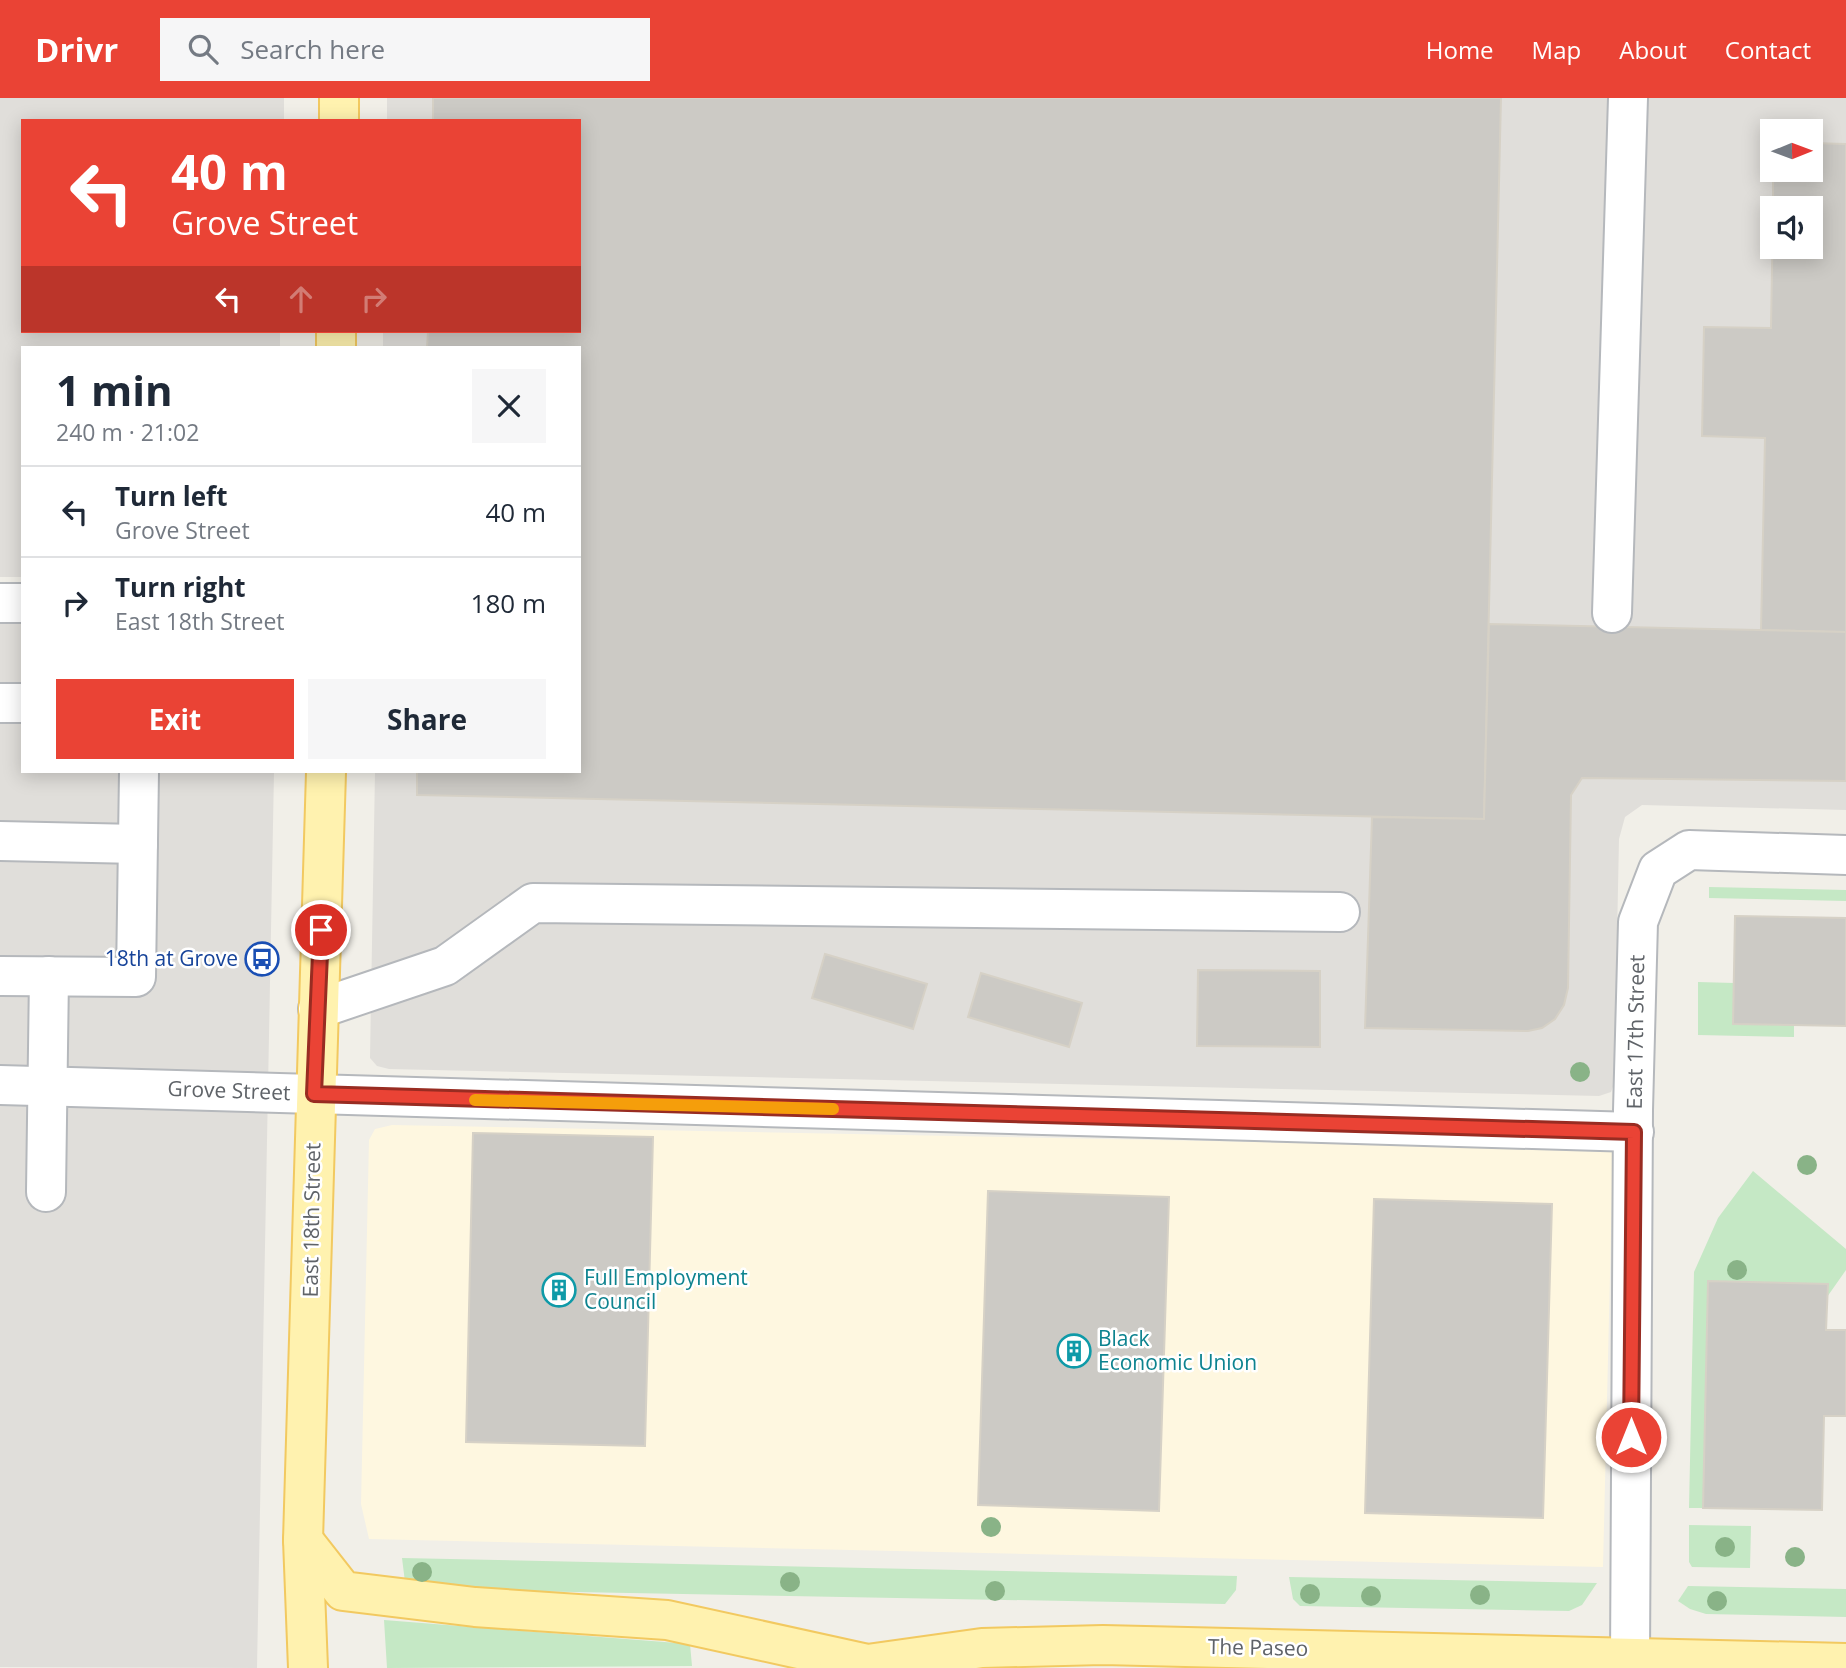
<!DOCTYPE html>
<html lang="en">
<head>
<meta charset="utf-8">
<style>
	:root { --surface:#fff; --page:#f6f6f7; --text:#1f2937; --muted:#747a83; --line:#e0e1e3; --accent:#ea4335 }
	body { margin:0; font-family:"Open Sans",sans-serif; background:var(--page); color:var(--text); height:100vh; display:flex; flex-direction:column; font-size:26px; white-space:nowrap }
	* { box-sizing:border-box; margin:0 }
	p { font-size:23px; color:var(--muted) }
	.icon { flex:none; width:38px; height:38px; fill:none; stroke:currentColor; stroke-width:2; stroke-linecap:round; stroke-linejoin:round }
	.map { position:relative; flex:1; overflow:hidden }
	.drawer { position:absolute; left:21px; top:248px; width:560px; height:427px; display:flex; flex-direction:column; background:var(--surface); border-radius:0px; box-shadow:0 4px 18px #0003 }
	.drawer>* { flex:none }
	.hud { position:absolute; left:21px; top:21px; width:560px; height:214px; border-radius:0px; box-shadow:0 4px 18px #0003; background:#ea4335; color:#fff; overflow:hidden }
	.needle { width:46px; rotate:89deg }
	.controls { position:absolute; left:1760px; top:21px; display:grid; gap:14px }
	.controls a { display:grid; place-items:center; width:63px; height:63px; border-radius:0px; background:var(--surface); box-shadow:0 4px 18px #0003; font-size:35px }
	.pin { position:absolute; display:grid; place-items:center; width:60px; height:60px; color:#fff; margin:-30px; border:4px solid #fff; border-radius:50%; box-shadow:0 2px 7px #0007 }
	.me { position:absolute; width:77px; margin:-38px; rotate:0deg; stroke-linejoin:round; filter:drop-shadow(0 0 5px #0008) }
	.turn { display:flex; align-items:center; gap:24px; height:147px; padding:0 35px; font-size:32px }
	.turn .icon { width:91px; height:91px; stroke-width:2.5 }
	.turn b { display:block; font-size:49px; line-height:60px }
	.lanes { display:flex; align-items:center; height:66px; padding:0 35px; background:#0003; justify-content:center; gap:35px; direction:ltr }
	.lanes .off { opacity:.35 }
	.round { display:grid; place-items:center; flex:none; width:74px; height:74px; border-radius:0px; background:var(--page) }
	.summary { display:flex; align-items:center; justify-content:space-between; height:119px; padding:0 35px }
	h1 { font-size:42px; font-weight:700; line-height:52px }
	.cta { display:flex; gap:14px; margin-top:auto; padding:14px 35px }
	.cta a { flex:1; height:80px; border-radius:0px; background:var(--accent); color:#fff; font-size:28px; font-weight:700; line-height:80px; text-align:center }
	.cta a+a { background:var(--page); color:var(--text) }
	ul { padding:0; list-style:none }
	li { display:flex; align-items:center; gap:21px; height:91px; padding:0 35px; border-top:2px solid var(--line) }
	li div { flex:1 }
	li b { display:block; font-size:26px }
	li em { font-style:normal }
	header { display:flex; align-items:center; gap:42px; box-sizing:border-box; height:98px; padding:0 35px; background:var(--accent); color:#fff }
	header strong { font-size:33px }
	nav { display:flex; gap:38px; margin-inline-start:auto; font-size:24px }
	.search { width:490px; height:63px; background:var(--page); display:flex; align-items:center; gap:18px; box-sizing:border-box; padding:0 24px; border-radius:0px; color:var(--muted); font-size:26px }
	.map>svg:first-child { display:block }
	.commercial { fill:#fef7e0 }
	.industrial { fill:#e0deda; fill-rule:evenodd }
	.green { fill:#c5e8c5 }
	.building { fill:#cccac5; stroke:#d6d1c6; stroke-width:2 }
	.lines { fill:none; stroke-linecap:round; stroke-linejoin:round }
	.minor-casing { stroke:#b5b8bc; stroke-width:42 }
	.major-casing { stroke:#f2c960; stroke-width:42 }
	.minor { stroke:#fff; stroke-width:38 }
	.major { stroke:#fff2af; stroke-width:38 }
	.tree { fill:#89b387 }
	.route-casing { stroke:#982c22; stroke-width:18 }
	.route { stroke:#ea4335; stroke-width:12 }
	.slow { stroke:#f59e0b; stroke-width:12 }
	.labels { text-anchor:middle; stroke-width:5; stroke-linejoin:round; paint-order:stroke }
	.transit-label { font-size:21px; fill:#164399; stroke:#fff; text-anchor:end }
	.street-label { font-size:21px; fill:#5f6368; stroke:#fff }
	.culture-label { font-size:21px; fill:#0d838f; stroke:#fff; text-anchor:start }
</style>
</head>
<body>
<header>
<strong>Drivr</strong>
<div class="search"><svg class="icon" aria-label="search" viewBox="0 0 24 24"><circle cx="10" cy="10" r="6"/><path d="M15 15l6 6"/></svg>Search here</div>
<nav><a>Home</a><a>Map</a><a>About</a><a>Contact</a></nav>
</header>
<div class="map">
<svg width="1846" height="1570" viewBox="0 0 1846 1570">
	<rect width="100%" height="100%" fill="#f1efe8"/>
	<!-- commercial -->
	<polygon class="commercial" points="392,1027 1613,1051 1603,1469 369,1441 361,1406 369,1042 375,1031"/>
	<!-- industrial -->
	<g class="industrial">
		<polygon points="0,0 284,0 284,23 23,23 23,233 280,233 280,250 23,250 23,479 0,479"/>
		<path d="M387 0H1846V712L1642 707 1625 719 1619 741 1614 986 1611 994 1599 998 389 971 377 968 370 960 375 674H579V250H383V233H579V23H387ZM1773 33H1811V72H1773ZM1773 110H1811V149H1773Z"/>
		<polygon points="0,517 23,517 23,674 274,674 257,1570 0,1569"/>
	</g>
	<!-- green -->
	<g class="green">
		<polygon points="1709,789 1846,792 1846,803 1709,800"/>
		<polygon points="1698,884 1734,885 1733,926 1794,927 1794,939 1698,937"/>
		<polygon points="1753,1073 1846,1151 1846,1172 1827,1199 1827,1186 1708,1183 1703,1410 1689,1410 1694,1174 1718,1120"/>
		<polygon points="1689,1427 1751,1428 1750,1470 1692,1469 1689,1464"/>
		<polygon points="402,1460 1237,1478 1236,1492 1225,1506 418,1491 405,1484"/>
		<polygon points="1289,1479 1597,1485 1582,1507 1569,1513 1300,1508 1293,1501"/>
		<polygon points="1688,1488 1846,1491 1846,1519 1706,1516 1690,1511 1678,1503"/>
		<polygon points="384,1522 690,1546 692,1568 387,1570"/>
	</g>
	<!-- building -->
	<g class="building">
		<polygon points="433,0 1501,0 1484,721 417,697 417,674 579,674 579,250 427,250 428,233 579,233 579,23 433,23"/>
		<polygon points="1811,45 1846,46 1846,534 1761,532 1765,340 1702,338 1704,229 1771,230 1773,112 1773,149 1811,149 1811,110 1773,110 1773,72 1811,72"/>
		<polygon points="1489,526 1846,534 1846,683 1582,680 1571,697 1568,890 1564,907 1555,921 1542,930 1528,933 1365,930 1372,719 1484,721"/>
		<polygon points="1735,818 1846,820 1846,928 1733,926"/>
		<polygon points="825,856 927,886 913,931 812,900"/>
		<polygon points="1198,872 1320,873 1320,949 1197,948"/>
		<polygon points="981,875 1082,905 1069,949 968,919"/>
		<polygon points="473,1035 653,1039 645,1348 466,1344"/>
		<polygon points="988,1093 1169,1099 1159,1413 978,1407"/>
		<polygon points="1374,1101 1552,1106 1543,1420 1365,1415"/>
		<polygon points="1708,1183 1828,1186 1826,1232 1846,1232 1846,1318 1824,1318 1822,1412 1703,1410"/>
	</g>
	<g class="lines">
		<defs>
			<g id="minor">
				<polyline points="0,505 23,505"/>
				<polyline points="1612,515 1628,0"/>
				<polyline points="0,605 23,605"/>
				<polyline points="0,743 138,746"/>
				<polyline points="0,878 136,879 139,674"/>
				<polyline points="318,911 445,868 533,805 1340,814"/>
				<polyline points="0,987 1634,1034"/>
				<polyline points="46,1094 49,878"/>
				<polyline points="1630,1561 1633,1012 1638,824 1658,772 1689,752 1846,757"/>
			</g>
			<g id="major">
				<polyline points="339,23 339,0"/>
				<polyline points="336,250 336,233"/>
				<polyline points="303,1442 343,1493 475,1509 667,1522 863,1565"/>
				<polyline points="308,1570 303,1442 326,674"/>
				<polyline points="839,1570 982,1550 1103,1547 1846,1565"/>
			</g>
		</defs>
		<!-- minor casing -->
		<use href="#minor" class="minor-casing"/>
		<!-- major casing -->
		<use href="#major" class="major-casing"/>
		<!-- minor -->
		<use href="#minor" class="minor"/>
		<!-- major -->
		<use href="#major" class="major"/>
	</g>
	<!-- trees -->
	<g class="tree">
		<circle cx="1580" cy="974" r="10"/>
		<circle cx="1807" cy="1067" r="10"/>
		<circle cx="1737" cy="1172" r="10"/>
		<circle cx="991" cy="1429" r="10"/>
		<circle cx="1725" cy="1449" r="10"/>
		<circle cx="1795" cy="1459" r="10"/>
		<circle cx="422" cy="1474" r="10"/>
		<circle cx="790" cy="1484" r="10"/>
		<circle cx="995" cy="1493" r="10"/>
		<circle cx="1310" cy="1496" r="10"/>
		<circle cx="1480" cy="1497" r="10"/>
		<circle cx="1371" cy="1498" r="10"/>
		<circle cx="1717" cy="1503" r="10"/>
	</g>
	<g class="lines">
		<defs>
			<polyline id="route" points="321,832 314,996 1634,1034 1631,1339"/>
		</defs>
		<!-- route casing -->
		<use href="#route" class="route-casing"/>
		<!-- route -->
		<use href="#route" class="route"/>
		<!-- slow -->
		<polyline class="slow" points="475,1002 833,1011"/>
	</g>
	<!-- icons -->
	<defs>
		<symbol id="bus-ring" viewBox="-11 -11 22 22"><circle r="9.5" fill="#fff" stroke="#1a4fb4" stroke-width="1.5"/><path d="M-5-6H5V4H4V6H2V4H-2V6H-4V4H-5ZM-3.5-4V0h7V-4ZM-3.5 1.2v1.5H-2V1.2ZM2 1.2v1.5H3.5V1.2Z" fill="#1a4fb4"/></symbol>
		<symbol id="building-ring" viewBox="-11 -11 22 22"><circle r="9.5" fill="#fff" stroke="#0f9aa8" stroke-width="1.5"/><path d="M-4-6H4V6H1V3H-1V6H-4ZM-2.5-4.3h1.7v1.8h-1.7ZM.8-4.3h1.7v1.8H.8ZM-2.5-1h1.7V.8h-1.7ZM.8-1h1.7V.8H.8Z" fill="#0f9aa8"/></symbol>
	</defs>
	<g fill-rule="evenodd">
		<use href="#bus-ring" x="243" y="842" width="38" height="38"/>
		<use href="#building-ring" x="540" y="1173" width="38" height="38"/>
		<use href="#building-ring" x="1055" y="1234" width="38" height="38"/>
	</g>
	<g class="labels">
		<!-- transit labels -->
		<g class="transit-label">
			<text x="238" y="868">18th at Grove</text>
		</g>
		<!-- street labels -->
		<g class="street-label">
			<text transform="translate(1636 934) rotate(-89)" y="7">East 17th Street</text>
			<text transform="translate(229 993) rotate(2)" y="7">Grove Street</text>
			<text transform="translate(312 1122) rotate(-89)" y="7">East 18th Street</text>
			<text transform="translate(1258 1550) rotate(1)" y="7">The Paseo</text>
		</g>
		<!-- culture labels -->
		<g class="culture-label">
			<text x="584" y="1187">Full Employment<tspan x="584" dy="24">Council</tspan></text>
			<text x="1098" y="1248">Black<tspan x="1098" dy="24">Economic Union</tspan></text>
		</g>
	</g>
</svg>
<div class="controls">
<a><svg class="needle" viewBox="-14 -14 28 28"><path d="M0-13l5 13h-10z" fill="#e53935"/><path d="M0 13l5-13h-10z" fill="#747a83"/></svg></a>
<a><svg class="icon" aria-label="sound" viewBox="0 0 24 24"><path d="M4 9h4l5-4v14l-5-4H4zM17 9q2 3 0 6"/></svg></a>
</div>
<div class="pin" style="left:321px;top:832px;background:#d93025"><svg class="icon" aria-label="arrive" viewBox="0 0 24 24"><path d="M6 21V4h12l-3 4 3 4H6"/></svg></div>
<svg class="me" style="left:1631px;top:1339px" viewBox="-20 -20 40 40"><circle r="17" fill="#ea4335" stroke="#fff" stroke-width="3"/><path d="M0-11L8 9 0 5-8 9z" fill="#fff"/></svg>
<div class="hud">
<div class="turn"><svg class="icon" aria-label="left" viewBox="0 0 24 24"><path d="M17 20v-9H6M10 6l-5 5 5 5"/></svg><div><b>40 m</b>Grove Street</div></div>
<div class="lanes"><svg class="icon" aria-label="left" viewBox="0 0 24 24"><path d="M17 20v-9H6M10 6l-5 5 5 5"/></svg><svg class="icon off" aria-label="ahead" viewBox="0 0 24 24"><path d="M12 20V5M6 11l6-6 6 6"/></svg><svg class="icon off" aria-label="right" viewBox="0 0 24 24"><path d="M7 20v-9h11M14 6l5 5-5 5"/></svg></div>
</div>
<section class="drawer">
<div class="summary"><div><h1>1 min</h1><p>240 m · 21:02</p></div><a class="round"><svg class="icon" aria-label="close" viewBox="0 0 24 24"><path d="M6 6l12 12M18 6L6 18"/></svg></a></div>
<ul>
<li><svg class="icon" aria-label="left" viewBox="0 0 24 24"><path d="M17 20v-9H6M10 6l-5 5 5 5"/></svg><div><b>Turn left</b><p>Grove Street</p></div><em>40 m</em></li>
<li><svg class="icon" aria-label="right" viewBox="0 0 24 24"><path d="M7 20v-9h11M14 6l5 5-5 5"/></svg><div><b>Turn right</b><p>East 18th Street</p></div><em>180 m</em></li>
</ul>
<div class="cta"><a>Exit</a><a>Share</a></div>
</section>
</div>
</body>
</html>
